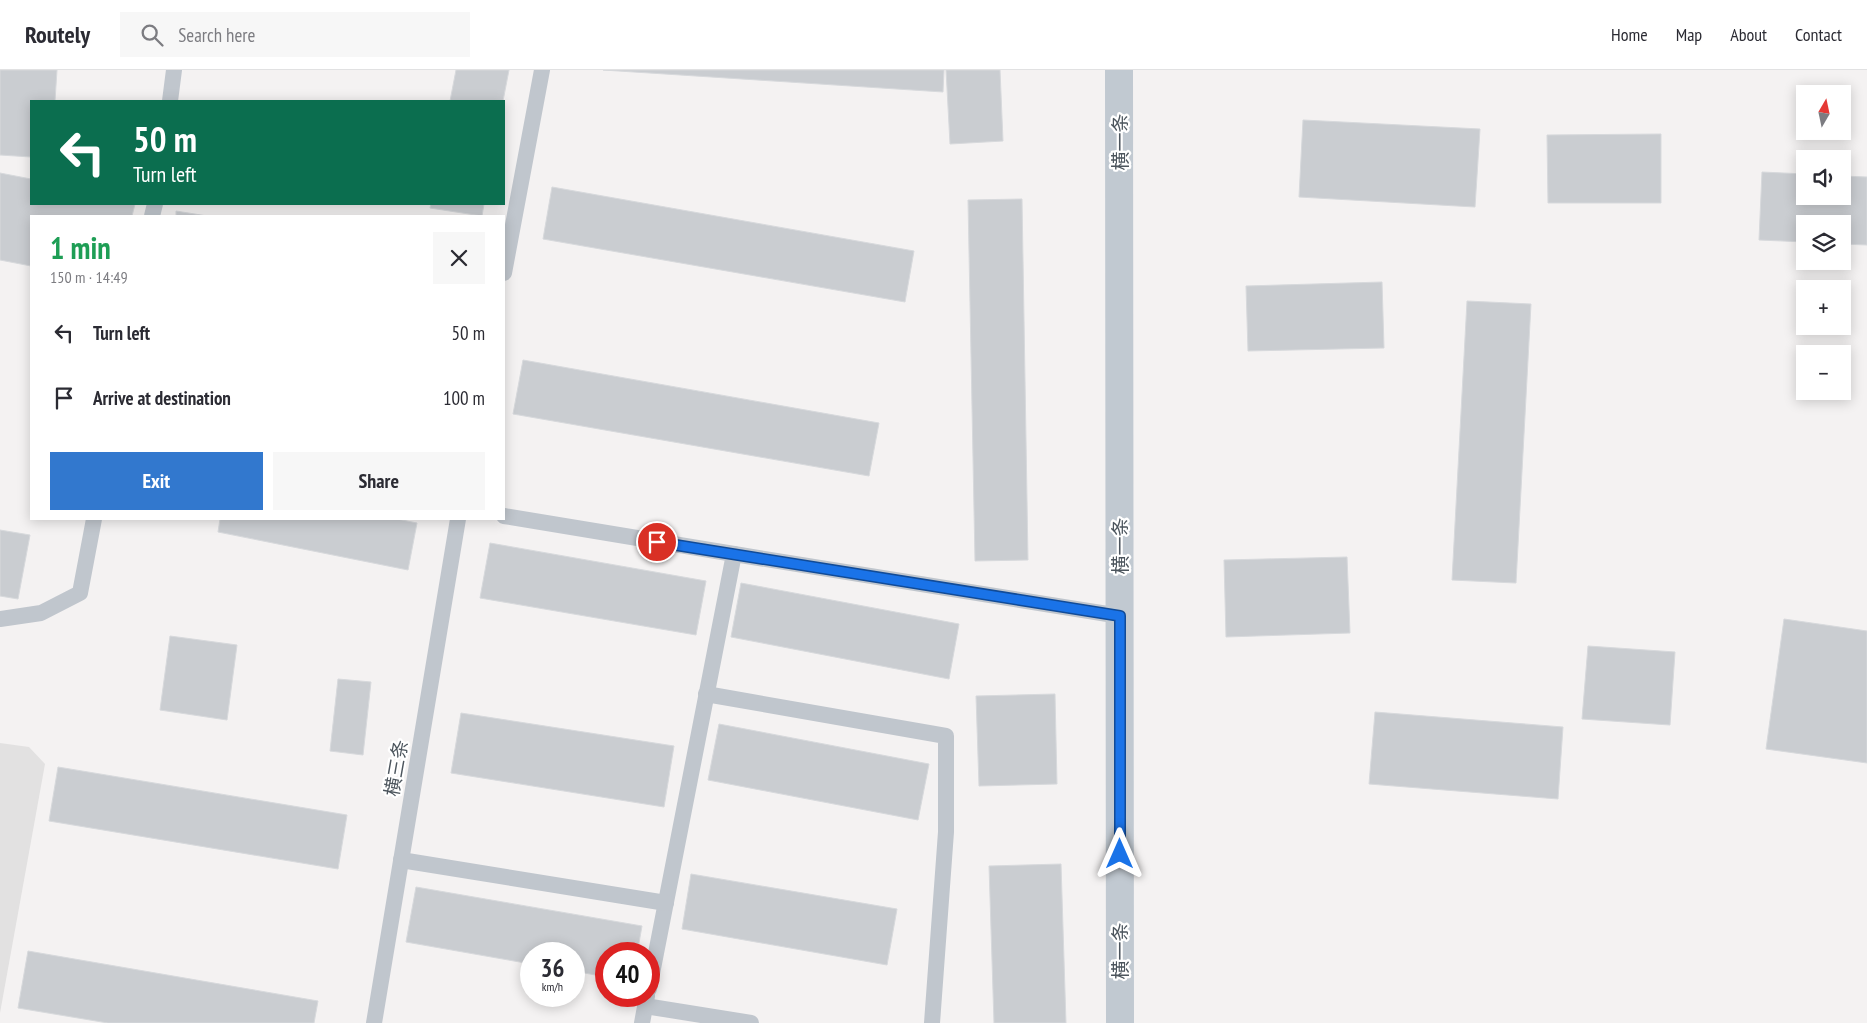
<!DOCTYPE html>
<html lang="en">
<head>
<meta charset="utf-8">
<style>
	:root { --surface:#fff; --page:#f7f7f7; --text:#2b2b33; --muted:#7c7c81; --line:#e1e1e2; --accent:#3278ce }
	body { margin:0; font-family:"PT Sans Narrow","Noto Sans SC",sans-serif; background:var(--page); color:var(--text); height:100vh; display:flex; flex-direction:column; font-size:19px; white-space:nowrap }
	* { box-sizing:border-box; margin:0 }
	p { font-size:16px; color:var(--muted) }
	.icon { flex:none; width:28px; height:28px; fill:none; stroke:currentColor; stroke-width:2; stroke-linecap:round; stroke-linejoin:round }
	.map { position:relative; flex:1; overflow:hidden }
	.sheet { position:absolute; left:30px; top:145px; width:475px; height:305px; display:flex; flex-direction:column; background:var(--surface); border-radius:0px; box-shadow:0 2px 12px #0003 }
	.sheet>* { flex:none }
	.banner { position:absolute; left:30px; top:30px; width:475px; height:105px; border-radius:0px; box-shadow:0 2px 12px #0003; background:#0b6e4f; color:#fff; overflow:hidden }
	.needle { width:32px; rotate:9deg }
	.buttons { position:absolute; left:1796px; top:15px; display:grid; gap:10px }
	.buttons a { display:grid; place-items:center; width:55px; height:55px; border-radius:0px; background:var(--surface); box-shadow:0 2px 12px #0003; font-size:25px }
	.speed { position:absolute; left:520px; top:872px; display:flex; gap:10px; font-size:25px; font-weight:700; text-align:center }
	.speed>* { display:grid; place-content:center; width:65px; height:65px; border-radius:50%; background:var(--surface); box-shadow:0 2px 12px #0003; line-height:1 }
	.speed small { font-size:12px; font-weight:400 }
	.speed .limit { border:8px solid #d22; background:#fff; color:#111 }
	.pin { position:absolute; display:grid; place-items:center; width:42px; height:42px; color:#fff; margin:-21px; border:2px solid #fff; border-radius:50%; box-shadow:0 1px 5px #0007 }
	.me { position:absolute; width:55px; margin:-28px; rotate:0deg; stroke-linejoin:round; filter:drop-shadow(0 0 4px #0008) }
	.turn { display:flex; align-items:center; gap:18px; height:105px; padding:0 20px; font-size:22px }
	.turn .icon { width:65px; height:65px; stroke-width:2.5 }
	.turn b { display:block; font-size:35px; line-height:42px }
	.round { display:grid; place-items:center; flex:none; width:52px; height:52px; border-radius:0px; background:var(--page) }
	.headline { display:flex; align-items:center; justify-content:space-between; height:85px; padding:0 20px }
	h1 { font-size:30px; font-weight:700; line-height:38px; color:#1e9e55 }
	.primary-button { display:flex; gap:10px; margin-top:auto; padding:10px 20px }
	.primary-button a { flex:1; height:58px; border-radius:0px; background:var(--accent); color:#fff; font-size:20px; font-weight:700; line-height:58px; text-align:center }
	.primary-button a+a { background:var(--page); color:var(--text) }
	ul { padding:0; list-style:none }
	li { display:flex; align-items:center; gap:15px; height:65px; padding:0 20px }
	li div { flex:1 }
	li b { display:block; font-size:19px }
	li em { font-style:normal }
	header { display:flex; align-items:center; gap:30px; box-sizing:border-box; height:70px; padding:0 25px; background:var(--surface); border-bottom:1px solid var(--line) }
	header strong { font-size:24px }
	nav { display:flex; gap:28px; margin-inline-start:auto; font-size:18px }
	.search { width:350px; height:45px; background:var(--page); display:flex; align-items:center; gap:12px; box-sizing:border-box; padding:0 18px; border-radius:0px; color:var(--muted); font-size:19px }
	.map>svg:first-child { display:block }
	.education { fill:#e2e1e1 }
	.building { fill:#cacdd1; stroke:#d7d9dc }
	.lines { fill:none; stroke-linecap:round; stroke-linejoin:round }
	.lane { stroke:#c0c6cd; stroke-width:16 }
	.secondary { stroke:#c1c9d1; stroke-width:28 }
	.route-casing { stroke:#114b97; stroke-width:12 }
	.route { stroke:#1a73e8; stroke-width:9 }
	.labels { text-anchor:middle; stroke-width:4.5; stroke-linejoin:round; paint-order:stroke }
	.street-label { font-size:19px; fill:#4c555d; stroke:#fff }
</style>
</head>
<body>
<header>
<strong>Routely</strong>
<div class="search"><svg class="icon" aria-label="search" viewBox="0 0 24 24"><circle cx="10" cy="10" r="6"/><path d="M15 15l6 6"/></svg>Search here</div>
<nav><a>Home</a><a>Map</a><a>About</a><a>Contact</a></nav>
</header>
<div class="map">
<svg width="1867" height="953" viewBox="0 0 1867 953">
	<rect width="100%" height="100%" fill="#f4f2f2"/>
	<!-- education -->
	<polygon class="education" points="0,673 29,677 45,694 0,943"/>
	<!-- building -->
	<g class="building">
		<polygon points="0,0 57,0 55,31 31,31 31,87 0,85"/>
		<polygon points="456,0 509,0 503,31 450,31"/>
		<polygon points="603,0 944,0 943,22"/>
		<polygon points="946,0 1000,0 1003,71 950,74"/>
		<polygon points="1303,50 1480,59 1475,137 1299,127"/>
		<polygon points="1661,64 1661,133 1548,133 1547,65"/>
		<polygon points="1762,102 1805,104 1805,126 1842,126 1842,106 1867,107 1867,175 1842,174 1842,154 1805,154 1805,172 1759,170"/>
		<polygon points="0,103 31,109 31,134 135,134 132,146 31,146 31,196 0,190"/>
		<polygon points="552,117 914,181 905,232 543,169"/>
		<polygon points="1022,129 1028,490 975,491 968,130"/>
		<polygon points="431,134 484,134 482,146 430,138"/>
		<polygon points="176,141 207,146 176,146"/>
		<polygon points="1382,212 1384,278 1248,281 1246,216"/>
		<polygon points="1467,231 1531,234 1516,513 1452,510"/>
		<polygon points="523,290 879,353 869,406 513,344"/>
		<polygon points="220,449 397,449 417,453 408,500 218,462"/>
		<polygon points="0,460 30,465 18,529 0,526"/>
		<polygon points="490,473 706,511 696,565 480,528"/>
		<polygon points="1347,487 1350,563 1226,567 1224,490"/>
		<polygon points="741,513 959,554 949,609 731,567"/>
		<polygon points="1784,549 1867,561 1867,693 1766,679"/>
		<polygon points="170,566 237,575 227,650 160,640"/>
		<polygon points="1588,576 1675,582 1670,655 1582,649"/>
		<polygon points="338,609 371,612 363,685 330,681"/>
		<polygon points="1055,624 1057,714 979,716 976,626"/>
		<polygon points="1375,642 1563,657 1558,729 1369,714"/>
		<polygon points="461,643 674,676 664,737 451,703"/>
		<polygon points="719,654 929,694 918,750 708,710"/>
		<polygon points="58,697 347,745 338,799 49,751"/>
		<polygon points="1061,794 1066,953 994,953 989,796"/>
		<polygon points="691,804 897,839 887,895 682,859"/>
		<polygon points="416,817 642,856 637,884 606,884 606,907 574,901 574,884 531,884 531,894 406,872"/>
		<polygon points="28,881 318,931 314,953 108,953 18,938"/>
	</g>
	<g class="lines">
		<!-- lane -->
		<g class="lane">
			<polyline points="170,31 174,0"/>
			<polyline points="152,146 155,134"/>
			<polyline points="504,203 542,0"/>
			<polyline points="504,446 734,484 649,919"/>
			<polyline points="734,484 1120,546"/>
			<polyline points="0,549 41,543 80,523 94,449"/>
			<polyline points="706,624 946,666 946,762 932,953"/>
			<polyline points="401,790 666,833"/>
			<polyline points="645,936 751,953"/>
			<polyline points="374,953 458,449"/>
			<polyline points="642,953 647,926"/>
		</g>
		<!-- secondary -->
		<polyline class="secondary" points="1119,0 1120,953"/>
	</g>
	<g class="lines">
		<defs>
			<polyline id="route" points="657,472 1120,546 1120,784"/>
		</defs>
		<!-- route casing -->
		<use href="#route" class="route-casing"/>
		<!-- route -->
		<use href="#route" class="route"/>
	</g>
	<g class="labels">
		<!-- street labels -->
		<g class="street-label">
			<text transform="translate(1120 72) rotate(-90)" y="7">横一条</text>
			<text transform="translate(1120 476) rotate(-90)" y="7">横一条</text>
			<text transform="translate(396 698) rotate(-80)" y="7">横三条</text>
			<text transform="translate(1120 881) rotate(-90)" y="7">横一条</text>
		</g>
	</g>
</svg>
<div class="buttons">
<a><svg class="needle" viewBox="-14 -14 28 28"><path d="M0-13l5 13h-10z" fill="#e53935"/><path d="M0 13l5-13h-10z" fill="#7c7c81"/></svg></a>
<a><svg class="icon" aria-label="sound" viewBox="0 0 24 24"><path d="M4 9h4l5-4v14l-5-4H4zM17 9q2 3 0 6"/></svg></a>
<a><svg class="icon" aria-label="layers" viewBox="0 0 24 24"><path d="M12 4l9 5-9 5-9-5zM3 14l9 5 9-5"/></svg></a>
<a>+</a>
<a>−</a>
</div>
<div class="speed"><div>36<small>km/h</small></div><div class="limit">40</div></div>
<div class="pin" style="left:657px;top:472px;background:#d93025"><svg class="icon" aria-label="arrive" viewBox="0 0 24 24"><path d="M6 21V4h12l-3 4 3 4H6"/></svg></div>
<svg class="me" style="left:1120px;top:784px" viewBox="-20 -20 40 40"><path d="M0-17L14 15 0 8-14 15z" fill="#1a73e8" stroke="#fff" stroke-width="4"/></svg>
<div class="banner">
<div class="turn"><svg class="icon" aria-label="left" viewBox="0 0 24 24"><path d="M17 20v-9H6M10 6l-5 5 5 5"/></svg><div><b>50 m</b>Turn left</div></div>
</div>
<section class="sheet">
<div class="headline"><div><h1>1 min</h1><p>150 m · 14:49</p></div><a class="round"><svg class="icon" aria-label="close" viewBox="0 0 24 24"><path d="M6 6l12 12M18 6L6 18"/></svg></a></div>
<ul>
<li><svg class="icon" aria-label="left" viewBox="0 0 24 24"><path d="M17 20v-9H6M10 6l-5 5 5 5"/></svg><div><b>Turn left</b></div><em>50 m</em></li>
<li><svg class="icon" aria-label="arrive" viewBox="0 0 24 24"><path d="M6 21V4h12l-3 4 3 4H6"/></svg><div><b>Arrive at destination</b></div><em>100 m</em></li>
</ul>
<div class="primary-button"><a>Exit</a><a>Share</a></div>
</section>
</div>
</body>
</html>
